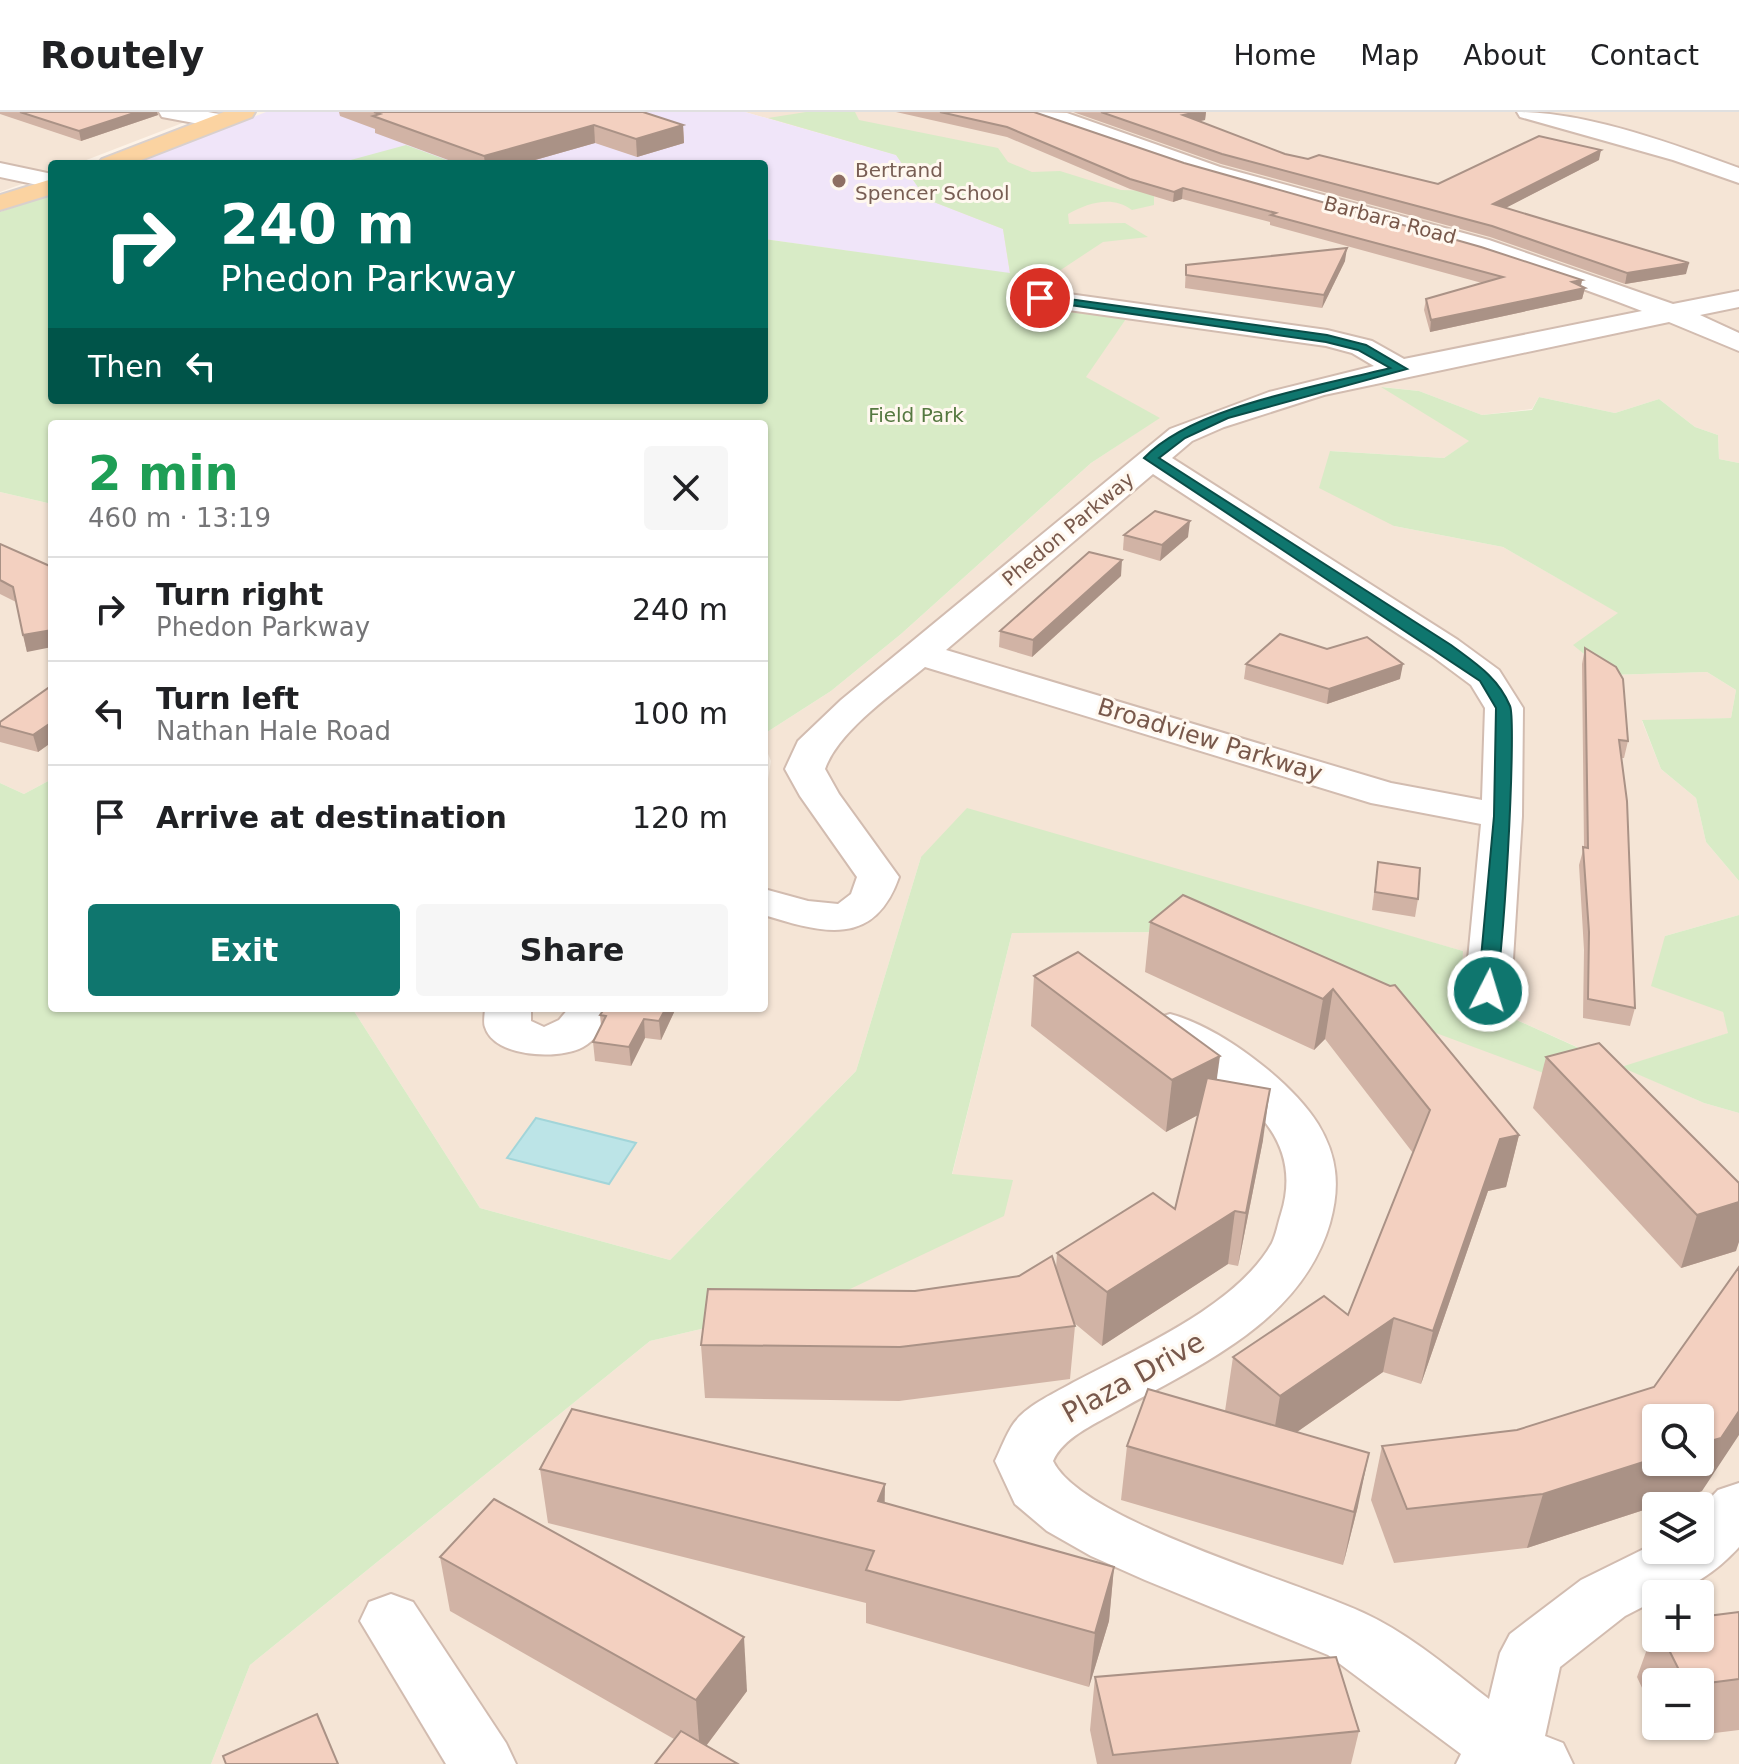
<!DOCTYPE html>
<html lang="en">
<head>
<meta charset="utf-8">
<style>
	:root { --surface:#fff; --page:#f6f6f6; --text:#202124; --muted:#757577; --line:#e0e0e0; --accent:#0f766e }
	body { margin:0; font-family:"DejaVu Sans",sans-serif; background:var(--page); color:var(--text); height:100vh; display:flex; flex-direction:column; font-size:30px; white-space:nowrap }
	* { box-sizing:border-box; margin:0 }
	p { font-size:26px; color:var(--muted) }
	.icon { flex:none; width:44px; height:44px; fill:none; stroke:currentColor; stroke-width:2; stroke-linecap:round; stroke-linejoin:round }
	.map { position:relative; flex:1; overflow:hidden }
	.drawer { position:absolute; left:48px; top:308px; width:720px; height:592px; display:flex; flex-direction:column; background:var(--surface); border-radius:8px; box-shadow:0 2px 6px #0004 }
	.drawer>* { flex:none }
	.guide { position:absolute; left:48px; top:48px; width:720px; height:244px; border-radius:8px; box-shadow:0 2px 6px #0004; background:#00695c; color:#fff; overflow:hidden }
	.controls { position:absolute; left:1642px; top:1292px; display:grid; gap:16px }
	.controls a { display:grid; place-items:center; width:72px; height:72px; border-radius:8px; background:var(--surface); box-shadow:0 2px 6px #0004; font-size:40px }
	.pin { position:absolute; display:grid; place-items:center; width:68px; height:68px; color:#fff; margin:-34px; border:4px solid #fff; border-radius:50%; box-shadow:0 2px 8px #0007 }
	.me { position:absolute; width:88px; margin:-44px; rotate:5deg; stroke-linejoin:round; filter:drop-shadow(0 0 6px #0008) }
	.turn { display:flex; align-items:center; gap:28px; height:168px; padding:0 40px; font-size:36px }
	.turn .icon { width:104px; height:104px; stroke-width:2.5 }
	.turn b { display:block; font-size:56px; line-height:68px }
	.then { display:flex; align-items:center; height:76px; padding:0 40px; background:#0003; gap:16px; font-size:30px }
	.round { display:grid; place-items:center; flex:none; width:84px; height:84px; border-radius:8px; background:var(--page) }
	.summary { display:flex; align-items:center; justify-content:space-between; height:136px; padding:0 40px }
	h1 { font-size:48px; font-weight:700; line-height:60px; color:#1e9e55 }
	.primary-button { display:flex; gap:16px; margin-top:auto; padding:16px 40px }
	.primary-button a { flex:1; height:92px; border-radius:8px; background:var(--accent); color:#fff; font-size:32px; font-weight:700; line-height:92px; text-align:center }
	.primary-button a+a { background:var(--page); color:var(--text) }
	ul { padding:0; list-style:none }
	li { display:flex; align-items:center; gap:24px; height:104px; padding:0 40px; border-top:2px solid var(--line) }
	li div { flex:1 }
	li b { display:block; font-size:30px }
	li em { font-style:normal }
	header { display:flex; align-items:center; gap:48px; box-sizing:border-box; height:112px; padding:0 40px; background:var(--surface); border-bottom:2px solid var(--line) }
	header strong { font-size:38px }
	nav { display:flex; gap:44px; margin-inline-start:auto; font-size:28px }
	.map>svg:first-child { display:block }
	.residential { fill:#f5e5d6; fill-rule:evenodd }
	.education { fill:#f0e5f9 }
	.green { fill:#d8ebc6 }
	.water { fill:#bce4e7; stroke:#a2d5d9; stroke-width:2 }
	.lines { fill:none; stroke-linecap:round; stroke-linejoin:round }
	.minor-casing { stroke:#d2bcb0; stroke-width:4 }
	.major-casing { stroke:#d9d0cd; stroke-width:4 }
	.minor { fill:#fff; fill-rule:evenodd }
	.major { fill:#fbd3a1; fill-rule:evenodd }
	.wall { fill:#d1b3a5 }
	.shaded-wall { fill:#aa9286 }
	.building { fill:#f3d0c0; stroke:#aa9286; stroke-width:2 }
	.route { fill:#0f766e; stroke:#0a4d48; stroke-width:2 }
	.education-dot { fill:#8d6e63; stroke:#fff8ef; stroke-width:3 }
	.labels { text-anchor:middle; stroke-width:6; stroke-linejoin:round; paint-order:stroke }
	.far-education-label { font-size:20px; fill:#785e54; stroke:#fff8ef; text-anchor:start }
	.far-street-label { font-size:20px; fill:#78584b; stroke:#fff8ef }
	.far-park-label { font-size:20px; fill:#557840; stroke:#fff8ef }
	.street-label { font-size:24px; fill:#78584b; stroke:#fff8ef }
	.near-street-label { font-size:28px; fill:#78584b; stroke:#fff8ef }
</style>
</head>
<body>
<header>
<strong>Routely</strong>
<nav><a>Home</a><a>Map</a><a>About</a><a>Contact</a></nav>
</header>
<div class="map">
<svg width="1739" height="1652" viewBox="0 0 1739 1652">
	<rect width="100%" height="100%" fill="#fdf3e8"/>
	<!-- residential -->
	<g class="residential">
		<polygon points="0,0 211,0 76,52 52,52 52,61 0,80"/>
		<path d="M745 0H1739V351L1719 347 1718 323 1695 315 1659 287 1615 301 1539 285 1532 297 1482 303 1419 279 1383 275 1470 329 1444 346 1331 339 1394 414 1503 435 1619 501 1610 563 1707 560 1736 578 1731 606 1642 609 1661 657 1696 686 1706 730 1739 769V803L1665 824 1723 900 1729 921 1623 955 1704 991 1739 1001V1652H211L250 1553 650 1229 829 1187 952 1063 1012 821 1165 820 1620 954 1461 883 1463 839 1265 784 921 745 856 959 670 1148 480 1096 352 896H764V691L771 649 764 632V622L831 579 901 522 1091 351 1159 306 1085 265 1127 205 1027 189 926 87 896 43ZM1656 1306H1700V1350H1656ZM1656 1394H1700V1438H1656ZM1656 1482H1700V1526H1656ZM1656 1570H1700V1614H1656Z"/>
		<polygon points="0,380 52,392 52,667 24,682 0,671"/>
	</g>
	<!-- education -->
	<polygon class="education" points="266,0 745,0 896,43 926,87 1003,117 1010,162 764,127 764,52 133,52"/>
	<!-- green -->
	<g class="green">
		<path d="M806 0H855L859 8 998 36 1008 50 1032 60 1060 59 1121 78 1154 79V93L1132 98C1112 83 1088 91 1068 102L1069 112 1125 111 1148 125 1103 130 1047 167 1027 188 1128 204 1086 265 1160 306 1091 351 901 522 831 579 764 622V312H52V392L0 380V100L52 82V288H764V127L1010 161 1003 117 926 87 896 43 768 6Z"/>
		<polygon points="406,33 455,51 336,52"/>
		<polygon points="1381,275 1419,279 1482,303 1532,298 1539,285 1615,301 1659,287 1695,315 1718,323 1719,347 1739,351 1739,769 1706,730 1696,686 1661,657 1642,608 1731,606 1736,578 1707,560 1610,563 1573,533 1618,501 1503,435 1394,414 1319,376 1330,339 1444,346 1469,329"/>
		<polygon points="52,667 52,896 352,896 480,1096 670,1148 856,959 921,745 967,696 1463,839 1461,883 1621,955 1728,921 1723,900 1651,874 1665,824 1739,803 1739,1001 1704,991 1621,955 1570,971 1165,820 1012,821 952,1062 1013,1068 1004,1104 829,1187 650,1229 250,1553 211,1652 0,1652 0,671 24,682"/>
	</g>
	<!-- water -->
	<polygon class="water" points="536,1006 636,1031 609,1072 507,1046"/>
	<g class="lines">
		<defs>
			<g id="minor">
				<polygon points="159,0 208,0 229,4 232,9 221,16 162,5"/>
				<path d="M1026 0 1067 1 1220 55 1489 128 1673 192 1739 179V195L1700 203 1739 221V239L1669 210 1324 283 1224 315 1192 329 1172 346 1458 528 1499 558 1523 596 1522 704 1511 879 1504 889 1488 893 1472 889 1465 879 1481 712 1371 691 925 555C894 581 838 619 825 657L839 682 899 765C874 836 823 821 764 803V777L808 789 838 792 851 782 857 765 800 684 785 657 798 629 841 588 1170 317 1269 280 1374 254 1352 241 1326 234 1040 194 1030 192 1027 186 1030 180 1040 178 1327 218 1372 229 1404 247 1642 199C1500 143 1353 108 1207 66 1147 48 1090 20 1029 5ZM1153 362 1432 544 1471 573 1485 596 1482 688 1391 671 946 538Z"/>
				<path d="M1517 0C1587 0 1673 32 1739 56V71L1673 48 1520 5Z"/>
				<polygon points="0,51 52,62 52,76 0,65"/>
				<path d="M485 896H531V909L544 915 559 908 569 896H615C606 910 598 927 583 935 560 948 494 946 485 915 483 910 485 901 485 896Z"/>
				<path d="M1170 902C1220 915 1291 969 1318 1012 1338 1045 1340 1075 1330 1111 1301 1211 1197 1254 1114 1301 1093 1313 1063 1326 1053 1349 1082 1410 1301 1470 1368 1503 1412 1524 1451 1558 1489 1587L1500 1541 1510 1522 1581 1468 1656 1431V1438H1700V1397L1718 1378 1739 1371V1435C1719 1457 1687 1482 1656 1482V1488L1625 1504 1560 1555 1545 1624 1563 1631 1573 1652H1456L1461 1642 1328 1543 1145 1468 1091 1444 1047 1419 1015 1392 995 1349C1001 1337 1006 1322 1014 1311 1027 1293 1055 1281 1074 1270 1136 1237 1237 1194 1272 1131 1276 1123 1278 1111 1281 1102 1310 1010 1217 968 1154 927L1147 917 1154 907Z"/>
				<polygon points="391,1482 413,1490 506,1631 516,1652 446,1652 360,1509 369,1490"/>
			</g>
			<g id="major">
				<polygon points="224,0 255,0 252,5 131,52 98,52 102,47"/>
				<polygon points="52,67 52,82 0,98 0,83"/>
			</g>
		</defs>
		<!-- minor casing -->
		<use href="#minor" class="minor-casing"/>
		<!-- major casing -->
		<use href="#major" class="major-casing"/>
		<!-- minor -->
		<use href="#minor" class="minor"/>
		<!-- major -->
		<use href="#major" class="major"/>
	</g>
	<!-- wall -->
	<g class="wall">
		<polygon points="0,0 157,0 158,3 81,29 0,2"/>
		<polygon points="339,0 643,0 683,13 684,31 637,45 595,31 521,52 459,52 375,21 375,17 340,4"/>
		<polygon points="896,0 1034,0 1184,51 1582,168 1581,174 1585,176 1582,187 1430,220 1424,198 1426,187 1482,171 1270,113 1270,110 1182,87 1173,90 1130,77 1007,25"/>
		<polygon points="1073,0 1206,0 1205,8 1199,9 1285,42 1308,47 1438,72 1599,48 1505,96 1686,162 1625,172 1490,125 1221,52"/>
		<polygon points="1345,149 1322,196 1185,176 1186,153"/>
		<polygon points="1124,423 1188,425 1160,449 1123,438"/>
		<polygon points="0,432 52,455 27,540 16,490 0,482"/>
		<polygon points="1121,464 1032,545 999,535 1000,519"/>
		<polygon points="1585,536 1628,629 1624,646 1621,646 1635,896 1630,914 1583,906 1584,838 1579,753 1584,735 1582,552"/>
		<polygon points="1327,537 1400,567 1327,592 1244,567 1246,552"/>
		<polygon points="52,574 52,630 38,640 0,630 0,610"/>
		<polygon points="1378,750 1418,787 1415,805 1372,798"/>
		<polygon points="1150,810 1390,874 1519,1023 1506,1075 1488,1079 1421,1272 1383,1260 1297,1320 1358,1394 1343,1453 1121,1388 1127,1334 1226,1300 1225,1299 1233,1245 1348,1203 1413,1041 1325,927 1314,938 1145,860"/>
		<polygon points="1034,864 1217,968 1263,1028 1238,1154 1228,1152 1102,1234 1073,1210 1075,1214 1070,1267 899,1289 705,1286 701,1233 915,1179 1019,1164 1056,1157 1057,1141 1175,1097 1198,1003 1166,1020 1031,914"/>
		<polygon points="676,896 661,928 645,926 631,954 595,949 593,930 601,914 600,903"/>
		<polygon points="1546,945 1736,1139 1681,1156 1533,996"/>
		<polygon points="1382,1334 1702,1379 1527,1436 1394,1451 1371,1388"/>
		<polygon points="540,1357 885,1391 1114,1455 1109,1509 1089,1575 866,1511 866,1491 548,1411"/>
		<polygon points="440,1445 747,1579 706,1634 674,1627 450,1499"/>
		<polygon points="1739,1500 1739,1618 1666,1627 1660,1614 1700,1614 1700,1570 1656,1570 1656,1606 1637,1565 1656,1512 1656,1526 1700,1526"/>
		<polygon points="1095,1565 1359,1619 1351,1652 1097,1652 1090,1618"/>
	</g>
	<!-- shaded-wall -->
	<g class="shaded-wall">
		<polygon points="137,0 157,0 158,3 81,29 79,19"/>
		<polygon points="1198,0 1206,0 1205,8 1182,13 1183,3"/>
		<polygon points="594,13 595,31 521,52 485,52 484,44"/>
		<polygon points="683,13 684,31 637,45 636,27"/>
		<polygon points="1601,38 1599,48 1492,103 1493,92"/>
		<polygon points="1183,76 1182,87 1173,90 1174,80"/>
		<polygon points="1347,136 1345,149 1322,196 1324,183"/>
		<polygon points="1689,151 1686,162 1625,172 1627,161"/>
		<polygon points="1582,168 1580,177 1585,176 1582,187 1430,220 1431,208 1572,170"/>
		<polygon points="1190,409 1188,425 1160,449 1162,433"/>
		<polygon points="1122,448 1121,464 1032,545 1033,528"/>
		<polygon points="52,518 52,535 27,540 23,523"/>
		<polygon points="1403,552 1400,567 1327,592 1329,577"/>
		<polygon points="52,610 52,630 38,640 33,623"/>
		<polygon points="1333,877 1325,927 1314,938 1323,887"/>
		<polygon points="666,896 676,896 661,928 659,909"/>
		<polygon points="644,907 645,926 631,954 629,935"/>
		<polygon points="1220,944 1213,995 1166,1020 1172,968"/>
		<polygon points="1270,977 1263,1028 1238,1154 1246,1101"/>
		<polygon points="1519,1023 1506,1075 1488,1079 1421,1272 1433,1219 1500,1027"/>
		<polygon points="1739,1090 1739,1130 1736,1139 1681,1156 1697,1103"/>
		<polygon points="1235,1099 1228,1152 1102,1234 1107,1180"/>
		<polygon points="1394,1206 1383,1260 1271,1338 1280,1284"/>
		<polygon points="1739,1299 1739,1323 1702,1379 1527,1436 1543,1382 1656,1346 1656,1350 1700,1350 1700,1332"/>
		<polygon points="1369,1341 1358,1394 1343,1453 1354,1400"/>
		<polygon points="885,1372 884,1426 878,1389"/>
		<polygon points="1114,1455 1109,1509 1089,1575 1095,1521"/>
		<polygon points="744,1525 747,1579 700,1642 696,1588"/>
	</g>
	<!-- building -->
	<g class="building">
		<polygon points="20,0 137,0 79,19"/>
		<polygon points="374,0 643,0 683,13 636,27 594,13 484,44 373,4 380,2"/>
		<polygon points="940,0 1034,0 1184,51 1481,135 1582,168 1572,170 1585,176 1431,208 1426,187 1503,165 1271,103 1276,101 1183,76 1174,80 1130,67 1007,15"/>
		<polygon points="1101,0 1198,0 1183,3 1285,42 1308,47 1319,43 1438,72 1539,24 1601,38 1493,92 1689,151 1627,161 1492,114 1222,42"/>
		<polygon points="1347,136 1324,183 1186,163 1186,153"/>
		<polygon points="1155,399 1190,409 1162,433 1124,423"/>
		<polygon points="0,432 52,455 52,518 23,523 13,475 0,468"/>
		<polygon points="1089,440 1122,448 1033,528 1000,519"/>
		<polygon points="1280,522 1327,537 1367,525 1403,552 1329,577 1246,552"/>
		<polygon points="1585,536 1616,555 1623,567 1628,629 1619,628 1627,689 1635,896 1588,887 1589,820 1583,735 1588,736"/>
		<polygon points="51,574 52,610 33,623 0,614 0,610"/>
		<polygon points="1378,750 1420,756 1418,787 1375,780"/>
		<polygon points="1183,783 1390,874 1395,873 1519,1023 1500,1027 1433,1219 1394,1206 1280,1284 1233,1245 1324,1184 1348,1203 1430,998 1333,877 1323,887 1150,810"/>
		<polygon points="1078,840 1220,944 1172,968 1034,864"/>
		<polygon points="605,896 666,896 659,909 644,907 629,935 593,930 606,904 600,903"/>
		<polygon points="1599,931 1739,1071 1739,1090 1697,1103 1546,945"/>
		<polygon points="1207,966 1270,977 1246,1101 1235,1099 1107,1180 1057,1141 1153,1081 1175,1097"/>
		<polygon points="1052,1144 1075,1214 900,1235 701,1233 708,1177 915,1179 1019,1164"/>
		<polygon points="1739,1155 1739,1299 1721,1326 1700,1332 1700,1306 1656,1306 1656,1346 1543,1382 1407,1397 1382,1334 1517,1318 1654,1275"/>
		<polygon points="1148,1277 1369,1341 1354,1400 1127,1334"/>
		<polygon points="572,1297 885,1372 878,1389 1114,1455 1095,1521 866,1458 874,1439 540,1357"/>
		<polygon points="494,1387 744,1525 696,1588 440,1445"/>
		<polygon points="1739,1500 1739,1567 1700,1572 1700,1570 1685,1570 1663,1526 1700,1526 1700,1505"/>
		<polygon points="1336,1545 1359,1619 1113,1643 1095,1565"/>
		<polygon points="317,1602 338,1652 226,1652 223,1644"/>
		<polygon points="681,1619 738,1652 655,1652"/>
	</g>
	<!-- route -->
	<path class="route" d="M1040 183 1327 223 1366 233 1407 257 1228 306 1185 326 1159 346 1451 533C1475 551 1498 565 1510 594 1517 610 1503 867 1494 883L1488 885 1478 879 1494 704 1496 596 1480 569 1144 346C1193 294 1321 274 1390 256L1358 238 1326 230 1036 188 1035 186Z"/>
	<!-- markers -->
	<circle class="education-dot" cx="839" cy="69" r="8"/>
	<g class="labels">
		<!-- far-education labels -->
		<g class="far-education-label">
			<text x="855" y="65">Bertrand<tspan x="855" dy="23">Spencer School</tspan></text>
		</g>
		<!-- far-street labels -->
		<g class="far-street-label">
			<text transform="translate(1390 108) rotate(15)" y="7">Barbara Road</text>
			<text transform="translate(1068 417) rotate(-40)" y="7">Phedon Parkway</text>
		</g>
		<!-- far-park labels -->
		<g class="far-park-label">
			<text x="916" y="310">Field Park</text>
		</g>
		<!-- street labels -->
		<g class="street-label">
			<text transform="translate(1210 628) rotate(17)" y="8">Broadview Parkway</text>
		</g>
		<!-- near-street labels -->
		<g class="near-street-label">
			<text transform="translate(1133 1265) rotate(-29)" y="10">Plaza Drive</text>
		</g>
	</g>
</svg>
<div class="controls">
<a><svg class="icon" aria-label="search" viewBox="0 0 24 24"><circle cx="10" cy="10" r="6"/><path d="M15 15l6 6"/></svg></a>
<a><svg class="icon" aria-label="layers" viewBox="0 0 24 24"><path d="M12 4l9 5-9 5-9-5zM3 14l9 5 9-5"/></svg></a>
<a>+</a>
<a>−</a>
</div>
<div class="pin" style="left:1040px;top:186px;background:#d93025"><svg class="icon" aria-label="arrive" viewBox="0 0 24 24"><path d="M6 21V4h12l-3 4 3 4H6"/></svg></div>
<svg class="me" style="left:1488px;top:879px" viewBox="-20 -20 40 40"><circle r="17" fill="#0f766e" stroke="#fff" stroke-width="3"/><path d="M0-11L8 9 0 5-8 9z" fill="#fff"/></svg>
<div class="guide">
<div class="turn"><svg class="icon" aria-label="right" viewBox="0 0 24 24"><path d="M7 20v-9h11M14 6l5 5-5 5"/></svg><div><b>240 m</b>Phedon Parkway</div></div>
<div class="then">Then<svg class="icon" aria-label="left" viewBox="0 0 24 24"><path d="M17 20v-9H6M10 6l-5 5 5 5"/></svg></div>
</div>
<section class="drawer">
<div class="summary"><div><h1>2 min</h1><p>460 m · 13:19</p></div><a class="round"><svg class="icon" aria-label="close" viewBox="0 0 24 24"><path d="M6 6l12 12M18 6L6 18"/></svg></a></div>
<ul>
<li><svg class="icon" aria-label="right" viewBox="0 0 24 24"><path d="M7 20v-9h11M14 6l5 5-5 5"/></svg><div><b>Turn right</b><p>Phedon Parkway</p></div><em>240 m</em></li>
<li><svg class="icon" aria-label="left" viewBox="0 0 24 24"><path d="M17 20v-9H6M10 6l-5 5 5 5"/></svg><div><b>Turn left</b><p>Nathan Hale Road</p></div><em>100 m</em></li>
<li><svg class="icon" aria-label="arrive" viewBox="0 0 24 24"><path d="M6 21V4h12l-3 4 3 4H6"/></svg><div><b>Arrive at destination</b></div><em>120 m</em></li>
</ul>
<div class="primary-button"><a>Exit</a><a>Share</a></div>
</section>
</div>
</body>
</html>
